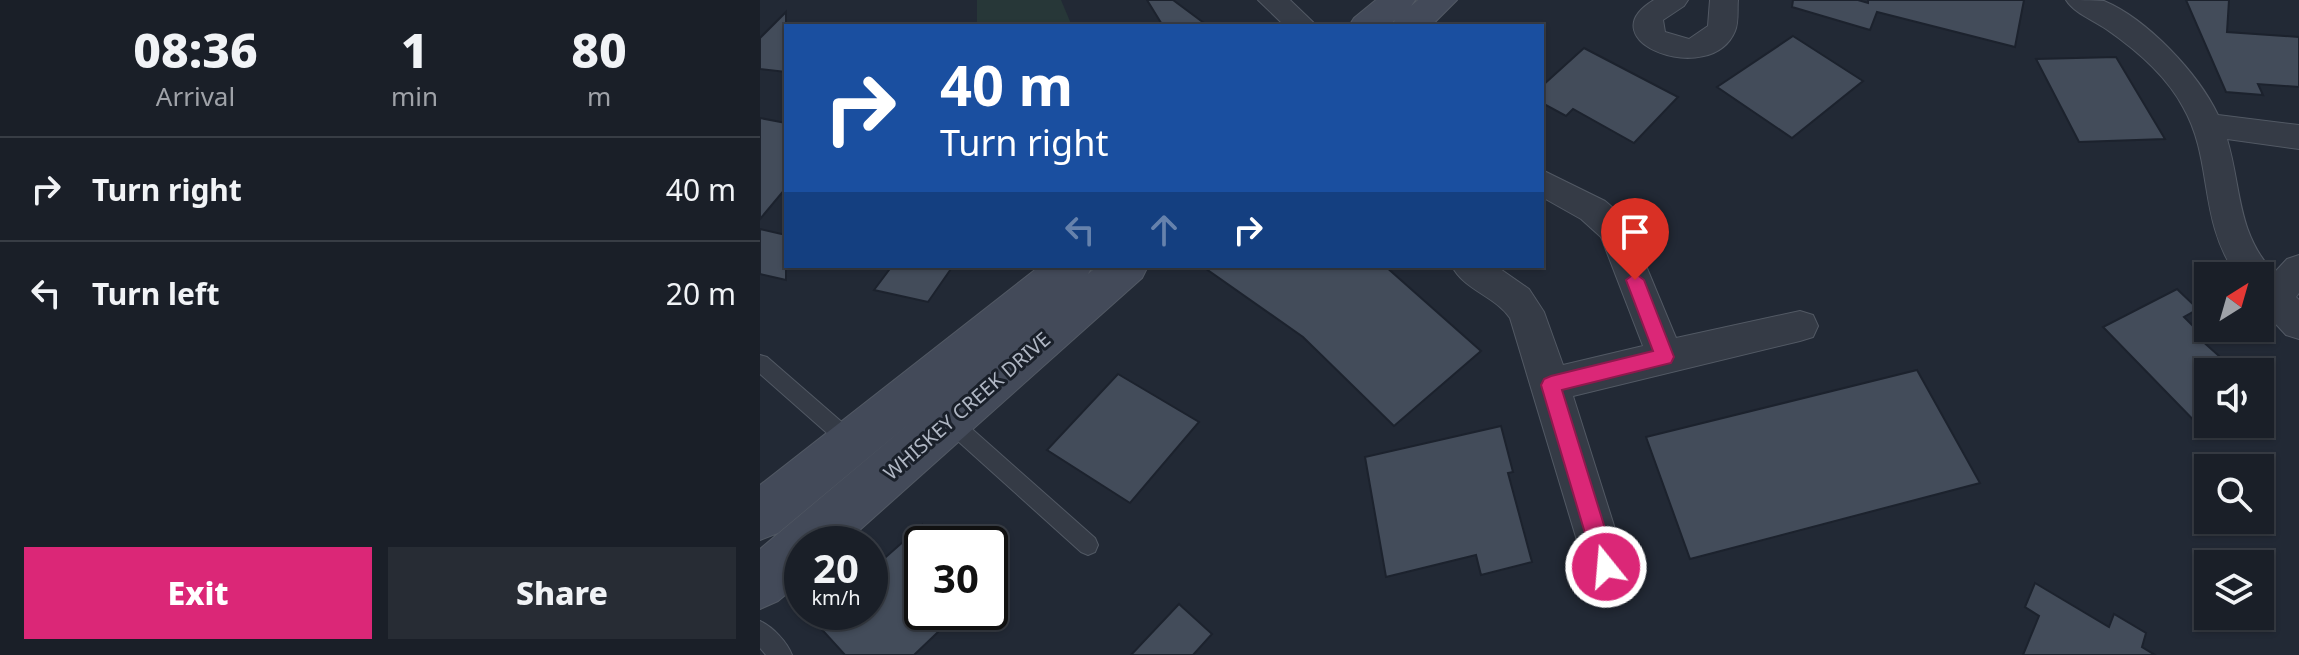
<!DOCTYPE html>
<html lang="en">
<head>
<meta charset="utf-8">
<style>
	:root { --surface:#1a1f28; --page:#272c34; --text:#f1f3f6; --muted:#9fa2a8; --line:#383d45; --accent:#db2777 }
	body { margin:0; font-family:"Noto Sans",sans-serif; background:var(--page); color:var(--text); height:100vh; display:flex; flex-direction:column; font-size:30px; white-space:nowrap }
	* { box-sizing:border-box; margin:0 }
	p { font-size:26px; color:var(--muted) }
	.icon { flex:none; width:44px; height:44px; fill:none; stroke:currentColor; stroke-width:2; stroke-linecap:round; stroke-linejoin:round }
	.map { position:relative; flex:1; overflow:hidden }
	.details { display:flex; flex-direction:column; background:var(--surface); width:760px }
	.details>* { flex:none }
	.hud { position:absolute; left:24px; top:24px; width:760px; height:244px; border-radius:0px; box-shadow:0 2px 6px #0004,0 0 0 2px var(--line); background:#1a4fa0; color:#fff; overflow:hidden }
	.needle { width:52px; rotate:37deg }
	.tools { position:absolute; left:1434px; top:262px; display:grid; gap:16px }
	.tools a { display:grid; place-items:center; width:80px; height:80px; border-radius:0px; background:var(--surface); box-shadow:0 2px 6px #0004,0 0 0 2px var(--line); font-size:40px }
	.speed { position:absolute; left:24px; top:526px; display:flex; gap:16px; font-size:40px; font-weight:700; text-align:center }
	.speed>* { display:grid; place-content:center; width:104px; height:104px; border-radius:50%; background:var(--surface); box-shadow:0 2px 6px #0004,0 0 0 2px var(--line); line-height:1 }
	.speed small { font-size:20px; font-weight:400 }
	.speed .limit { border:4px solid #111; border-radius:12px; background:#fff; color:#111 }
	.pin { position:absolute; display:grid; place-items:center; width:68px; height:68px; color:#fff; margin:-82px -34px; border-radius:50% 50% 50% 0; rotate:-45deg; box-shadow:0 0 8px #0007 }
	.pin .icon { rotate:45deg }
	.me { position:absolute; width:88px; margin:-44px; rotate:343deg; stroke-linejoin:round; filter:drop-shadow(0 0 6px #0008) }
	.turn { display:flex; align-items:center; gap:28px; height:168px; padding:0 24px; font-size:36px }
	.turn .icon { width:104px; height:104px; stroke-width:2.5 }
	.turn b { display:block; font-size:56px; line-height:68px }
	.lanes { display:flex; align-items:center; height:76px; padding:0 24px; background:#0003; justify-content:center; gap:40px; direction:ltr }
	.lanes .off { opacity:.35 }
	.eta { display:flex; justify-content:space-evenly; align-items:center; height:136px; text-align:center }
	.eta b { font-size:48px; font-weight:800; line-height:56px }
	.primary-button { display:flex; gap:16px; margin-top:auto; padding:16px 24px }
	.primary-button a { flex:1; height:92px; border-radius:0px; background:var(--accent); color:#fff; font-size:32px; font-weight:800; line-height:92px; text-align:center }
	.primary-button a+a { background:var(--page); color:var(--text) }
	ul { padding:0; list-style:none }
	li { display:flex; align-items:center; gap:24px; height:104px; padding:0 24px; border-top:2px solid var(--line) }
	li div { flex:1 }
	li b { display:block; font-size:30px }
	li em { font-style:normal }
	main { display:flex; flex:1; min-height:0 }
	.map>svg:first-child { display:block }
	.green { fill:#273738 }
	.building { fill:#434c5a; stroke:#1c222d; stroke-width:2 }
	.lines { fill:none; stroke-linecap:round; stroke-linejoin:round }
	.lane-casing { stroke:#525964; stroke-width:2 }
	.street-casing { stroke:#525964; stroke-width:2 }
	.secondary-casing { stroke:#525964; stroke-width:2 }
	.lane { fill:#353b46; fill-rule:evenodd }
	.street { fill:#353b46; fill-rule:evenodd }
	.secondary { fill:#434a59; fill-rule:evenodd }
	.route { fill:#db2777; stroke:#8e194d; stroke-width:2 }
	.labels { text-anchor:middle; stroke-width:6; stroke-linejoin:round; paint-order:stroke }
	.street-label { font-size:20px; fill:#afb6c3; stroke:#1a202a }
</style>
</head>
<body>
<main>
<section class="details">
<div class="eta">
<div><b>08:36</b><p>Arrival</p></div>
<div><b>1</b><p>min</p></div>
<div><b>80</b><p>m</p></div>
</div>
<ul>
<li><svg class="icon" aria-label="right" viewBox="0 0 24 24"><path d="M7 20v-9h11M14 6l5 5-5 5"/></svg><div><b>Turn right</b></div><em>40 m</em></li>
<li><svg class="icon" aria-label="left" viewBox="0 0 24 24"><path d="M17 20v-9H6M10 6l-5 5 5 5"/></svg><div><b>Turn left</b></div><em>20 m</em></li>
</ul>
<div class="primary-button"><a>Exit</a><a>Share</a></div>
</section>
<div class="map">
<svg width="1539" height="655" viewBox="0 0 1539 655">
	<rect width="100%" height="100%" fill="#222935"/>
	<!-- green -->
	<polygon class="green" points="217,0 301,0 312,26 217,26"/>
	<!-- building -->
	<g class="building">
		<polygon points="387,0 413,0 448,26 403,26"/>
		<polygon points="1033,0 1098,0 1108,3 1108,0 1264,0 1255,47 1117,12 1110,30 1032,7"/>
		<polygon points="1426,0 1469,0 1467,32 1539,37 1539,87 1498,84 1503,95 1466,92"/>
		<polygon points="26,12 26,72 0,69 0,38"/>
		<polygon points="1033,36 1103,81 1032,138 957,87"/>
		<polygon points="824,48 918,97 874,143 813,109 806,116 782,103 782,86"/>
		<polygon points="1356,57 1405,139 1319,142 1276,59"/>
		<polygon points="0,118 26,123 26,188 0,219"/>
		<polygon points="0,229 26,235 26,280 0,274"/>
		<polygon points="132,266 193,266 168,302 114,290"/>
		<polygon points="442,266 625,266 721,351 634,426 543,337"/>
		<polygon points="1417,289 1438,309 1424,317 1444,337 1440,339 1477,372 1448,372 1448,435 1343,327"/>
		<polygon points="1157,370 1220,483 930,559 886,437"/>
		<polygon points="358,374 439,422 370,503 287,450"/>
		<polygon points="741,426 753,472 748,473 772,562 721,575 716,555 626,577 605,457"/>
		<polygon points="162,525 162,612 199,612 154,655 85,655 46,612 110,612 110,571"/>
		<polygon points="1275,583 1349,627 1354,614 1386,633 1382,647 1395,655 1263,655 1279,616 1265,607"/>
		<polygon points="419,604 452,634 433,655 371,655"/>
	</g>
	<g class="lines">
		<defs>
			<g id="lane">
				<polygon points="0,355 7,357 99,437 102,443 99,449 92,452 85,449 0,374"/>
				<polygon points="187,410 194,413 335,538 338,545 335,552 328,555 321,552 180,425 177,419 180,413"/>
				<path d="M0 621C13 627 27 642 32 655H6L0 648Z"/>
			</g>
			<g id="street">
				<polygon points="498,0 530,0 557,26 525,26"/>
				<path d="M894 0H928L924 6 903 20 905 32 929 39 948 26 950 0H978C977 9 979 22 975 31 951 89 825 41 894 0Z"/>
				<path d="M1306 0C1317 0 1333 0 1344 1 1387 19 1438 73 1458 115L1539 125V149L1467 139C1482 189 1476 231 1514 273L1527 259 1539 255V293L1536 297 1539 300V339L1526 335 1501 308 1500 276H1477C1437 218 1454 161 1423 107 1406 75 1375 49 1346 29 1333 20 1314 13 1306 0Z"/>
				<path d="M782 170 845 201 867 220 916 338 1040 311 1053 315 1058 326 1053 337 1040 341 813 396 867 567 861 582 846 588 831 582 825 567 750 318C735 296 704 290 692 266H736L769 289 784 312 803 365 883 346 841 237 821 219 782 197Z"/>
			</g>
			<g id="secondary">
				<polygon points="616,0 655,0 651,6 658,0 697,0 671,26 632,26 635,20 628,26 589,26 594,18"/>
				<polygon points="280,266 332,266 328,274 338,266 388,266 382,278 84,544 42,544 42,581 18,601 0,609 0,549 157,417 18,533 0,540 0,485"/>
			</g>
		</defs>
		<!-- lane casing -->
		<use href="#lane" class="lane-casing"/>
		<!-- street casing -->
		<use href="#street" class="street-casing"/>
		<!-- secondary casing -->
		<use href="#secondary" class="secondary-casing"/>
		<!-- lane -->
		<use href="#lane" class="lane"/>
		<!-- street -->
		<use href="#street" class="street"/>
		<!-- secondary -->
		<use href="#secondary" class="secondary"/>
	</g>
	<!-- route -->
	<polygon class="route" points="875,273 884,280 914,357 911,363 802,390 857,567 854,575 846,578 838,575 835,567 781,385 784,379 791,376 893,351 866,280"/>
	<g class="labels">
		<!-- street labels -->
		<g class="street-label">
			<text transform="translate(207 406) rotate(-41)" y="7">WHISKEY CREEK DRIVE</text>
		</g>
	</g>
</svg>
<div class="tools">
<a><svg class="needle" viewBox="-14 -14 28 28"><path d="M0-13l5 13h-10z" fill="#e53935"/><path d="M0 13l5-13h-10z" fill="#9fa2a8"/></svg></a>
<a><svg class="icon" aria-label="sound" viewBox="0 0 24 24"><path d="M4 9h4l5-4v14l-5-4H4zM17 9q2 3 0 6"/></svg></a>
<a><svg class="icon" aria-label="search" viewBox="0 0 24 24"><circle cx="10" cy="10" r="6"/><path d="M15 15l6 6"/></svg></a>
<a><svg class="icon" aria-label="layers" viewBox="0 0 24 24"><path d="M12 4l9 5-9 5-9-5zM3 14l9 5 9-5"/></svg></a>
</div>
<div class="speed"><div>20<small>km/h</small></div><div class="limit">30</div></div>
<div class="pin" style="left:875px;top:280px;background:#d93025"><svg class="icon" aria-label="arrive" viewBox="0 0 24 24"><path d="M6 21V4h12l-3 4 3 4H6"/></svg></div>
<svg class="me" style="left:846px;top:567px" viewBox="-20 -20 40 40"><circle r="17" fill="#db2777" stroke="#fff" stroke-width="3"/><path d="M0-11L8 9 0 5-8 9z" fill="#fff"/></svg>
<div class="hud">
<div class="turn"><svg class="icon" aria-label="right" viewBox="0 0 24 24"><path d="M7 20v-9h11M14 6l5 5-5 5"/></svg><div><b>40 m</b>Turn right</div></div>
<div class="lanes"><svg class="icon off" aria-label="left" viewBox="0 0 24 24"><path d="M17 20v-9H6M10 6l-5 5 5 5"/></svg><svg class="icon off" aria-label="ahead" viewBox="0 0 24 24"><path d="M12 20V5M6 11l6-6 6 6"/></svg><svg class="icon" aria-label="right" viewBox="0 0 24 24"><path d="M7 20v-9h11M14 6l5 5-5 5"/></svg></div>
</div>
</div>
</main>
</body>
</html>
